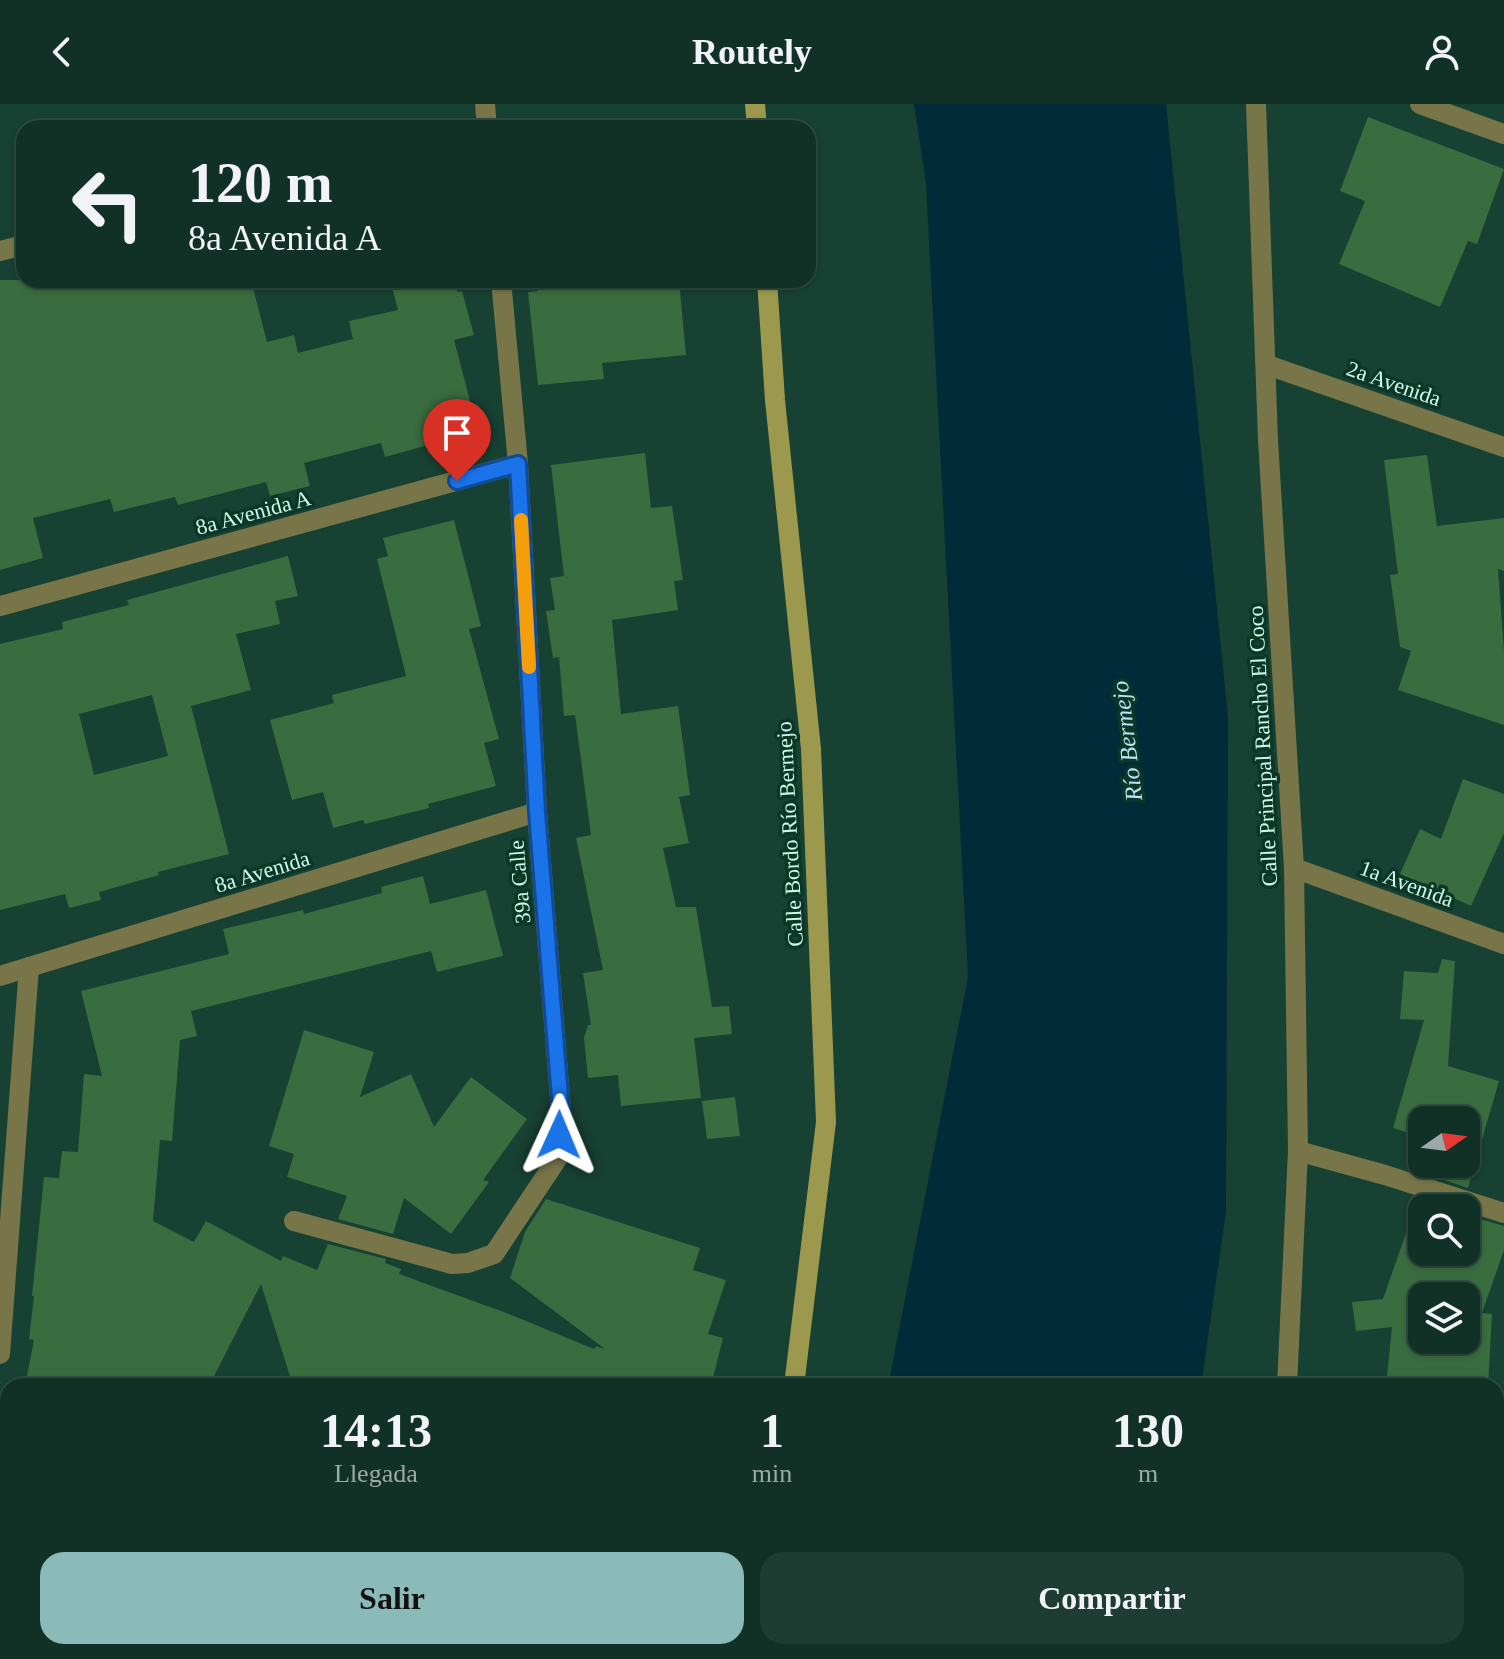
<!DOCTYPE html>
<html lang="es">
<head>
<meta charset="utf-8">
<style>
	:root { --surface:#113126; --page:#1e3d32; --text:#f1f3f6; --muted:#9ca9a7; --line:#304c43; --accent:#8bbbb9 }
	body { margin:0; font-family:"Times New Roman",serif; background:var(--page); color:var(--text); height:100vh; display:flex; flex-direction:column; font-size:30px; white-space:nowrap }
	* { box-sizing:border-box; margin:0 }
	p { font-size:26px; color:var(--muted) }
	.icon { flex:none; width:44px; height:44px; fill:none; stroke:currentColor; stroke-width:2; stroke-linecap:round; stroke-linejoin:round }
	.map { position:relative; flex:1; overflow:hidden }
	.panel { position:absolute; left:0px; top:1274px; width:1504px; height:282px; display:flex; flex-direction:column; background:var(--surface); border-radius:24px 24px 0 0; box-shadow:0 2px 6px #0004,0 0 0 2px var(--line) }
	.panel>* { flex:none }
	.top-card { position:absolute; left:16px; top:16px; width:800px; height:168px; border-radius:24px; box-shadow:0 2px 6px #0004,0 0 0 2px var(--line); background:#113126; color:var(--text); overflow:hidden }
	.needle { width:52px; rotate:76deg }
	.buttons { position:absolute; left:1408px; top:1002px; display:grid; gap:16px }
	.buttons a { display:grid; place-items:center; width:72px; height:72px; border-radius:16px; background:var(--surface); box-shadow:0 2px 6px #0004,0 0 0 2px var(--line); font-size:40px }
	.pin { position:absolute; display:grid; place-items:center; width:68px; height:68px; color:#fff; margin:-82px -34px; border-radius:50% 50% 50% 0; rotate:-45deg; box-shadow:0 0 8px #0007 }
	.pin .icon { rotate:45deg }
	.me { position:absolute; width:88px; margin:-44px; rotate:1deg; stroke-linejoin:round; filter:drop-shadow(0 0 6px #0008) }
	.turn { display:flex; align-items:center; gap:28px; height:168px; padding:0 40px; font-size:36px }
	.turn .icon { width:104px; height:104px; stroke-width:2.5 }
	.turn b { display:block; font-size:56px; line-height:68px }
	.eta { display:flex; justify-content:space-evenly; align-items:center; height:136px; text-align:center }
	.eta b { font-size:48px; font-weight:700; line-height:56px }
	.cta { display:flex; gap:16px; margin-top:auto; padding:16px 40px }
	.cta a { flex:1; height:92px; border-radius:24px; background:var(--accent); color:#111; font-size:32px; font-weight:700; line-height:92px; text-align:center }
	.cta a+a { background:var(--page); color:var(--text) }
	header { display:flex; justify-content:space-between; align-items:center; height:104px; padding:0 40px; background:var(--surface); font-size:36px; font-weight:700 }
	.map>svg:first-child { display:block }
	.water { fill:#022b39 }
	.building { fill:#396c3f; fill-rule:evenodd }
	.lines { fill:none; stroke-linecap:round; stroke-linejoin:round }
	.service { stroke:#787649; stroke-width:20 }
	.minor { stroke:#787649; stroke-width:20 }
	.secondary { stroke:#9c994e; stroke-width:20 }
	.route-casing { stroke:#114b97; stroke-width:20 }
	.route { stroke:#1a73e8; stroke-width:14 }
	.slow { stroke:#f59e0b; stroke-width:14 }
	.labels { text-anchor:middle; stroke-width:7; stroke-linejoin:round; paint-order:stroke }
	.street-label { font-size:22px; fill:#d1f7e6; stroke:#0b3728 }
	.water-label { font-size:24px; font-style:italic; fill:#bee3f4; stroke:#0b3728 }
</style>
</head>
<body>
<header><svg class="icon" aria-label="back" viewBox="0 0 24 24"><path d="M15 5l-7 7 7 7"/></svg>Routely<svg class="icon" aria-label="person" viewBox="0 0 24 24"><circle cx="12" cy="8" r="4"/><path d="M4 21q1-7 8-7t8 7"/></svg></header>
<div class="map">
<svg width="1504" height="1555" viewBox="0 0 1504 1555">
	<rect width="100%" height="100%" fill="#174132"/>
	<!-- water -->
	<g class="water">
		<polygon points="914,0 1166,0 1228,613 1226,1108 1201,1282 888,1282 968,873 926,79"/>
		<polygon points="835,1548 1149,1548 1147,1555 834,1555"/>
	</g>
	<!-- building -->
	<g class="building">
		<polygon points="1368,13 1504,65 1477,140 1468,137 1440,203 1339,160 1365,97 1340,87"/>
		<polygon points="0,176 251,176 267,238 294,231 298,249 353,235 349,217 398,206 390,176 455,176 458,188 462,187 474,231 454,236 478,327 385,353 381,339 304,359 310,382 270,392 266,378 178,401 175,393 114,408 110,395 33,414 43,454 0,466"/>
		<polygon points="536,176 679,176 686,251 602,259 604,275 538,281 528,188 538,187"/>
		<polygon points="645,349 651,404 672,402 683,476 674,477 678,506 612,516 621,610 678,602 690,691 679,693 689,739 663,744 676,803 696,803 712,903 729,902 732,930 694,934 701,994 621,1002 618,971 588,974 584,934 588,921 591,921 583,869 603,866 576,734 591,731 575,611 564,612 559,553 553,554 546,507 555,506 550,474 564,472 551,361"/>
		<polygon points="1427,351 1437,422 1504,414 1504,467 1498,465 1504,547 1504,621 1398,586 1411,547 1400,543 1390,471 1398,470 1384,356"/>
		<polygon points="454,416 481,522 469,525 499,635 484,639 496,682 428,700 429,704 365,720 363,716 333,724 323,688 292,696 270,616 334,599 332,591 406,572 377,455 388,452 383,434"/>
		<path d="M288 452 298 492 275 497 280 520 236 530 251 586 191 602 229 750 158 768 159 771 99 788 101 796 69 804 65 790 0 806V540L63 525 62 518 129 501 127 496ZM152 591 168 652 94 671 79 610Z"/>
		<polygon points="1463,675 1504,690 1504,729 1471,802 1400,770 1420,725 1441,735"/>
		<polygon points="423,772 430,800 486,786 503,852 437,868 431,847 191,907 197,932 180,936 172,1037 160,1036 153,1117 194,1138 206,1117 281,1157 283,1152 317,1166 328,1140 386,1155 385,1159 401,1165 399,1170 509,1210 594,1245 596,1242 605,1245 510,1174 525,1128 546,1095 700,1144 693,1166 726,1176 708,1230 723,1234 711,1282 293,1282 261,1180 209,1282 25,1282 34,1236 29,1235 34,1192 32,1192 44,1073 59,1074 62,1047 78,1048 84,970 102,972 81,887 229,850 223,825 303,806 304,810 382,789 381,783"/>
		<polygon points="1442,855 1455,857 1448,962 1499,977 1468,1084 1426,1070 1430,1060 1466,1060 1466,1016 1422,1016 1422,1033 1393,1024 1424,916 1400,915 1404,867 1438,869"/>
		<polygon points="304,926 374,948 360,993 411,970 434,1023 471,973 527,1015 483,1076 489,1078 451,1130 404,1094 393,1130 338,1115 347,1092 287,1073 294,1050 269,1042"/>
		<polygon points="735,993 740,1032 707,1035 702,997"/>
		<path d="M1418 1095 1446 1104H1422V1148H1466V1111L1504 1122V1146L1482 1209 1492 1210 1488 1282H1386L1392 1223 1356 1227 1352 1198 1383 1195ZM1422 1192H1466V1236H1422Z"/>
	</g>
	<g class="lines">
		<!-- service -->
		<g class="service">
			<polyline points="1298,1047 1385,1071 1504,1109"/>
			<polyline points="1496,1342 1504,1342"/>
		</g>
		<!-- minor -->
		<g class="minor">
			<polyline points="485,0 487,24"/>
			<polyline points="1256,0 1268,336 1294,764 1298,1047 1287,1282"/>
			<polyline points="1420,0 1504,30"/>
			<polyline points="0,147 24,141"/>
			<polyline points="1267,261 1504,343"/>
			<polyline points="0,502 518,360"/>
			<polyline points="1294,764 1504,840"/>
			<polyline points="0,872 537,708"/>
			<polyline points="294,1117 452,1160 468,1159 494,1150 557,1055 561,1006 537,708 518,360 501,176"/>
			<polyline points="0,1250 29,863"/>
			<polyline points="0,1389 8,1401"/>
			<polyline points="232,1548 256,1555"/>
			<polyline points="1247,1555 1248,1548"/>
		</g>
		<!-- secondary -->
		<g class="secondary">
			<polyline points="755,0 757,24"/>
			<polyline points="767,176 775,296 811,645 826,1018 794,1282"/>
			<polyline points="736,1555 738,1548"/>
		</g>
	</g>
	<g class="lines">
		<defs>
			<polyline id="route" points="457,377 518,360 537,708 561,1006 559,1031"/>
		</defs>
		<!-- route casing -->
		<use href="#route" class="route-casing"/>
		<!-- route -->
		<use href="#route" class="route"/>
		<!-- slow -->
		<polyline class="slow" points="521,416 529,563"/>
	</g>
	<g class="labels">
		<!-- street labels -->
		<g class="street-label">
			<text transform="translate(1394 279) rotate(19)" y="8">2a Avenida</text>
			<text transform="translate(253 408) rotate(-15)" y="8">8a Avenida A</text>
			<text transform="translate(1262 642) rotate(-93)" y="8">Calle Principal Rancho El Coco</text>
			<text transform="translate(789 730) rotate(-93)" y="8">Calle Bordo Río Bermejo</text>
			<text transform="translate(262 767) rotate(-17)" y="8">8a Avenida</text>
			<text transform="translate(519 778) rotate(-95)" y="8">39a Calle</text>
			<text transform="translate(1407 779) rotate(20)" y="8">1a Avenida</text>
		</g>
		<!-- water labels -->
		<g class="water-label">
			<text transform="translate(1127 637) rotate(-97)" y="8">Río Bermejo</text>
		</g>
	</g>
</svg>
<div class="buttons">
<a><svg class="needle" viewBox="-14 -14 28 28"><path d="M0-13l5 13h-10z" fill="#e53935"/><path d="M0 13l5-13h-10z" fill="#9ca9a7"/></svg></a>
<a><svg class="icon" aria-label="search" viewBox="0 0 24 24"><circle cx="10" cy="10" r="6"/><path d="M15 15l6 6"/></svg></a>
<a><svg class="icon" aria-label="layers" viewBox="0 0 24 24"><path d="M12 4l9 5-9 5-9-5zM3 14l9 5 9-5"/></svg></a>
</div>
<div class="pin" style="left:457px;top:377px;background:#d93025"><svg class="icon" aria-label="arrive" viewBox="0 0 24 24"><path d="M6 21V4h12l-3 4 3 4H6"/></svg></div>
<svg class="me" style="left:559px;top:1031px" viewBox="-20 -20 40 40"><path d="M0-17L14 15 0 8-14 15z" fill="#1a73e8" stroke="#fff" stroke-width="4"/></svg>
<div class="top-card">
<div class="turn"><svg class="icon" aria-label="left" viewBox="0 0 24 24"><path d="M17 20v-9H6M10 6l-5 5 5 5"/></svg><div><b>120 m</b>8a Avenida A</div></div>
</div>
<section class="panel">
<div class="eta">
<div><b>14:13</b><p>Llegada</p></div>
<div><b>1</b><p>min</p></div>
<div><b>130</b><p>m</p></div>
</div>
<div class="cta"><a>Salir</a><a>Compartir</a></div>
</section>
</div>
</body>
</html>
